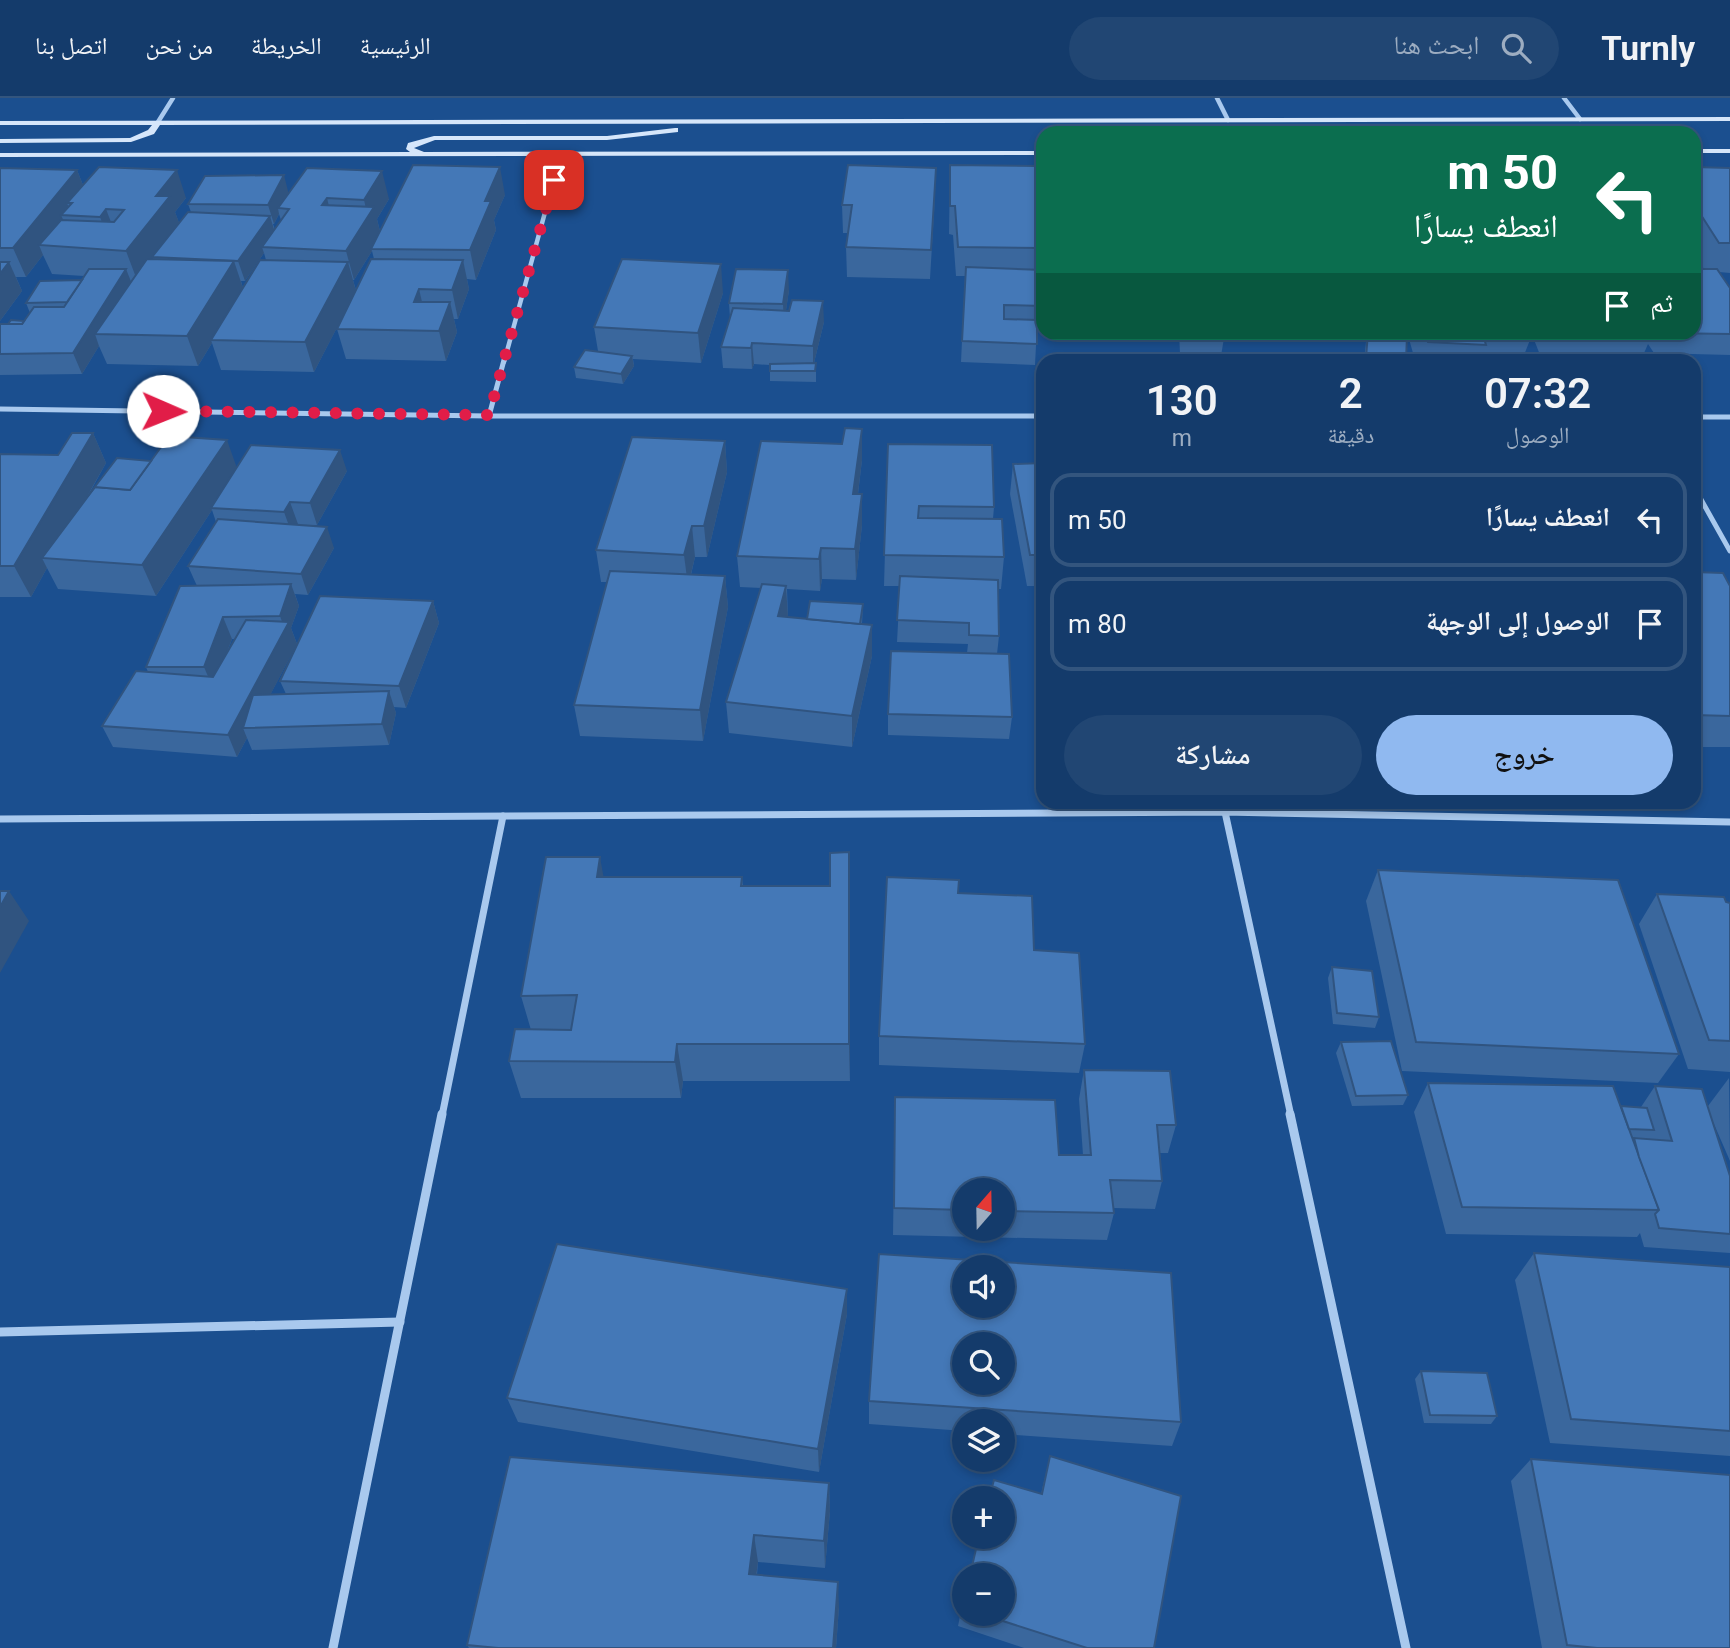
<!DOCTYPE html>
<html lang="ar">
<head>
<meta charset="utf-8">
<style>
	:root { --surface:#143b6b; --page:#214673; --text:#f1f3f6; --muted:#9dadc1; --line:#33557e; --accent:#90b9f0 }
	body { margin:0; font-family:Roboto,"Noto Naskh Arabic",sans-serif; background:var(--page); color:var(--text); direction:rtl; height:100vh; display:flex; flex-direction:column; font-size:26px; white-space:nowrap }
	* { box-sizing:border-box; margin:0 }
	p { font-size:23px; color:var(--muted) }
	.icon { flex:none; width:38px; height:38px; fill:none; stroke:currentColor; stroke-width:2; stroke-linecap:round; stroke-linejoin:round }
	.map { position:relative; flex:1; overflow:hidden; direction:ltr }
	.side { position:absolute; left:1036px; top:256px; width:665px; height:455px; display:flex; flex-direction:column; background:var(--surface); border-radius:21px; box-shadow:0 4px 10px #0003,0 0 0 2px var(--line); direction:rtl }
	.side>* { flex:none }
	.guide { position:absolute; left:1036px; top:28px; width:665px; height:214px; border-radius:21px; box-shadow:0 4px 10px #0003,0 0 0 2px var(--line); direction:rtl; background:#0b6e4f; color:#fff; overflow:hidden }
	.needle { width:46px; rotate:20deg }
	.fabs { position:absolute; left:952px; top:1080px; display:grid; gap:14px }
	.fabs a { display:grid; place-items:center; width:63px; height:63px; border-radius:50%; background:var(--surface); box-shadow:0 4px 10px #0003,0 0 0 2px var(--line); font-size:35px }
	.pin { position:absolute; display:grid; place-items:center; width:60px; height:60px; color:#fff; margin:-30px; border-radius:14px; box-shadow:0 4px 10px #0006 }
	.me { position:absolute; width:77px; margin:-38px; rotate:91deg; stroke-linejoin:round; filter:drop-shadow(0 0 5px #0008) }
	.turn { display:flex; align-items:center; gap:24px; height:147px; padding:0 28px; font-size:32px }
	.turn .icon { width:91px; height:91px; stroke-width:2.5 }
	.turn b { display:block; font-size:49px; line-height:60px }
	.then { display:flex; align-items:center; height:66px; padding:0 28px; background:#0003; gap:14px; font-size:26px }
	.eta { display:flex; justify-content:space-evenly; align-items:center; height:119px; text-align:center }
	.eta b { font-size:42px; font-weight:600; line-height:49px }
	.button { display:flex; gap:14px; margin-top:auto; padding:14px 28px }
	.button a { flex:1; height:80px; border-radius:42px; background:var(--accent); color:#111; font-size:28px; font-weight:600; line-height:80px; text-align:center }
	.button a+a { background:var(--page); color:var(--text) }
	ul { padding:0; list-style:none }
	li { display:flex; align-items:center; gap:21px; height:94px; margin:0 14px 10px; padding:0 14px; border:4px solid var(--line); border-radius:21px }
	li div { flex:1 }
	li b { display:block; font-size:26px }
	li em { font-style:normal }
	header { display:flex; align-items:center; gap:42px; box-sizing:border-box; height:98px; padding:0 35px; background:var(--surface); border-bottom:2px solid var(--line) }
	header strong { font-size:33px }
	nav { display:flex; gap:38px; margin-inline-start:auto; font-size:24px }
	.search { width:490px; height:63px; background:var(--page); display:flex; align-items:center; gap:18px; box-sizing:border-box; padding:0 24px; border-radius:38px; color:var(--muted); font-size:26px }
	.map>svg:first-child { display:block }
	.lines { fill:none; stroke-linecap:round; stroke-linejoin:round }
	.street-far3 { stroke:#a9c9ee; stroke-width:4.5 }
	.street-far2 { stroke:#a9c9ee; stroke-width:5 }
	.street-far1 { stroke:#a9c9ee; stroke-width:7 }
	.street { stroke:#a9c9ee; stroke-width:9 }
	.secondary { fill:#d6e6fa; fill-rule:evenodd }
	.wall { fill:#3a679d; fill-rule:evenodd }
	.shaded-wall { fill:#305480 }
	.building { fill:#4478b7; stroke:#305480; stroke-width:2; fill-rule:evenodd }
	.route { stroke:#e11d48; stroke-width:12; stroke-dasharray:0 21.6 }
</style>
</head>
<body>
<header>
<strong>Turnly</strong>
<div class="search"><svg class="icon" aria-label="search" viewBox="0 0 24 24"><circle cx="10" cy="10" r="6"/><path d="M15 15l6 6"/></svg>ابحث هنا</div>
<nav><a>الرئيسية</a><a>الخريطة</a><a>من نحن</a><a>اتصل بنا</a></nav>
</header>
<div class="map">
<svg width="1730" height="1550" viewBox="0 0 1730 1550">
	<rect width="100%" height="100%" fill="#1b4f8f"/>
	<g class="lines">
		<!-- street-far3 -->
		<g class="street-far3">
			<polyline points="1217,0 1228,22"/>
			<polyline points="1564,0 1580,21"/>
			<polyline points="158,24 173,0"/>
			<polyline points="504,264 561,56"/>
		</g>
		<!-- street-far2 -->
		<g class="street-far2">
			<polyline points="0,311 489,318 1043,318"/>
			<polyline points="489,318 504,262"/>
			<polyline points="1694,319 1730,319"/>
			<polyline points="1694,389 1730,453"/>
		</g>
		<!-- street-far1 -->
		<g class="street-far1">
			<polyline points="1225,714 1291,1018"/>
			<polyline points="0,721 1225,714 1730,724"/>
			<polyline points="442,1018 503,718"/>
		</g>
		<!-- street -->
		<g class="street">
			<polyline points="1290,1016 1406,1550"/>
			<polyline points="0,1234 400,1224"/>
			<polyline points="333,1550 442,1016"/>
		</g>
		<!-- secondary -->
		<g class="secondary">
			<polygon points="1730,19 1730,23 160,27 154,36 131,44 0,45 0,41 130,40 148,32 152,27 0,27 0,23"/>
			<polygon points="675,30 678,30 678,34 607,42 435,42 414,50 424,54 1043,53 1043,57 0,59 0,55 410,54 406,51 408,45 434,38 607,38"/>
			<rect x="1694" y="51" width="36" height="4"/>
		</g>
	</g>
	<!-- wall -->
	<g class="wall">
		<polygon points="950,67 1043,132 1043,228 1037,228 1035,267 961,264 965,178 956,178 953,137 949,136"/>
		<polygon points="1694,69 1730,70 1730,175 1719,174 1730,190 1730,257 1654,255 1648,246 1641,262 1542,262 1531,234 1694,234 1704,171 1694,154"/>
		<path d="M0 70 77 72 83 87 186 100 175 114 179 125 191 114 188 106 289 95 389 101 377 121 380 133 505 97 494 122 496 132 476 182 467 181 469 191 458 221H454L457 234 446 263 346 261 337 231 348 208 314 274 221 272 212 245 198 268 107 266 99 248 82 276 0 277V226H8L24 223 30 215 26 205 82 182 84 178 52 176 43 157 26 179H16L22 193 0 223ZM279 116 281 122 275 132 273 126H274ZM372 153 374 161 356 192 353 182H354ZM264 155 266 162 243 190 241 183H245Z"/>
		<polygon points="935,98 930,181 847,179 846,149 848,135 843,135 842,107"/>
		<polygon points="789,192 786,212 824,224 814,265 816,265 816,284 770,283 770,267 754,266 752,271 723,270 721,249 730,220 729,205"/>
		<polygon points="723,195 701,265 633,261 634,268 623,286 576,280 574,269 598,253 594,229"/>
		<polygon points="1179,234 1225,234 1221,258 1180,256"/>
		<polygon points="1368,234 1406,262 1364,262 1366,244"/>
		<polygon points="1407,234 1527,234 1530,242 1522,262 1415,262"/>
		<path d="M93 335 106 365 89 396 237 369 347 373 317 427H297L334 450 308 497 295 496 299 508 291 530 297 546 270 597 286 596 280 583 433 503 439 525 406 610 394 609 396 615 389 647 252 652 247 640 237 659 113 649 102 628 148 574 146 569 197 488 188 468 216 424 212 412 156 498 58 491 47 470 31 499H0V356L58 357ZM232 541H235L227 555Z"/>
		<polygon points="725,343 727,374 707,459 695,459 691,477 725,478 728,509 703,643 580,638 574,607 607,484 601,484 596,452"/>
		<polygon points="888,346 994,409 993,421 1004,459 1001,491 999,491 999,538 997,556 1012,619 1009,641 888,637 888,616 967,555 968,546 897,544 900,488 884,488"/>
		<polygon points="862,362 858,396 862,396 862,427 856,482 822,481 820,493 787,491 788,519 807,521 863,506 862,526 872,527 872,558 852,649 729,635 726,604 761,490 740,489 737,458"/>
		<polygon points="1043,365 1043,488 1027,488 1010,396 1013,366"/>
		<polygon points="1694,429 1698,437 1694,445"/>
		<polygon points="1694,474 1730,488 1730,649 1694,649"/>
		<polygon points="849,754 850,983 683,983 681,1000 521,1000 509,963 531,932 521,898 604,779 742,779 743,788 830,788"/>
		<polygon points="1378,772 1679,956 1658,985 1402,973 1366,803"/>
		<polygon points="958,795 1034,852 1085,946 1079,975 879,967 879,938"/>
		<polygon points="1657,796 1730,805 1730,974 1688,971 1639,826"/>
		<polygon points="1332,869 1379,919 1375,930 1333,926 1328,880"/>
		<polygon points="1341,944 1408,997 1403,1007 1352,1008 1336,955"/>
		<path d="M1084 972 1176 1027 1168 1055H1160L1162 1083 1155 1111 1113 1110 1114 1115 1107 1142 893 1137 895 999 1059 1057H1083L1079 1001ZM964 1092H1003V1130H964Z"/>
		<polygon points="1729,980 1730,1063 1710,1017 1730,1078 1730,1155 1644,1149 1640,1135 1637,1139 1446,1136 1414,1014 1428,985 1621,1008 1641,1009 1655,988 1708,1008"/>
		<polygon points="1534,1155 1730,1169 1730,1358 1550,1345 1515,1182"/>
		<polygon points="847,1216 819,1374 518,1324 507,1300"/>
		<polygon points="1421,1273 1497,1318 1491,1326 1424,1325 1415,1281"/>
		<polygon points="869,1303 1181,1324 1172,1348 1003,1336 1003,1323 964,1323 964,1333 869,1326"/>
		<polygon points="1050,1358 1154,1550 1024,1550 958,1528 964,1498 964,1516 1003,1516 1041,1396"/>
		<polygon points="1531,1361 1730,1550 1542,1550 1511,1383"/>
		<polygon points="829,1385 830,1413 825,1470 758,1464 757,1477 839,1509 836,1550 469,1550 467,1547"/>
	</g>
	<!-- shaded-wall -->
	<g class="shaded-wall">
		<polygon points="500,69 505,97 494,122 496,132 476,182 470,152 485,103"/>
		<polygon points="77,72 88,100 72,105 67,105 72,118 61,117 66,128 39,147 43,157 26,179 13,150"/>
		<polygon points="177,72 186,100 175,114 180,127 152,159 153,161 137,182 126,153 156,98"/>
		<polygon points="382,73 389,101 377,121 381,138 371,151 372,153 354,182 346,153 368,119 364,102"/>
		<polygon points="284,77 289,97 278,110 279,116 274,126 268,107"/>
		<polygon points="327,100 334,129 322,107"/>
		<polygon points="106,111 117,140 111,148 100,119"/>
		<polygon points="270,118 276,138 262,149 264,155 245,183 238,163"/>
		<polygon points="463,162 469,191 458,221 452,192"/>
		<polygon points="234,163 244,193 211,242 212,245 198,268 187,238"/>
		<polygon points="9,164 22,193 0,223 0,176"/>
		<polygon points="348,164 356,193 314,274 305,244"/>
		<polygon points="721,166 723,195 701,265 698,235"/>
		<polygon points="126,171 134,191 95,236 99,248 82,276 73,255"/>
		<polygon points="788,172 789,192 784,227 783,206"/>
		<polygon points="419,191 426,221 421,233 414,204"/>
		<polygon points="823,203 824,224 813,269 813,248"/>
		<polygon points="450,204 457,234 446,263 439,233"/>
		<polygon points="752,245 754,266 752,271 751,250"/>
		<polygon points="632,258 634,268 623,286 621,276"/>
		<polygon points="862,331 862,362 854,427 853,396"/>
		<polygon points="93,335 106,365 52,460 42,460 47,470 31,499 14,468"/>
		<polygon points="227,342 238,373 211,410 212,412 156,498 142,467"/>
		<polygon points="725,343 727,374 707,459 704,428"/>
		<polygon points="340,352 347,373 317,427 310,405"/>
		<polygon points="862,396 862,427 856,482 855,451"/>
		<polygon points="290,404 298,426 292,436 284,414"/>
		<polygon points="692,428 695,459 688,488 684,457"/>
		<polygon points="327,429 334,450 308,497 301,476"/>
		<polygon points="821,450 822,481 820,493 819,461"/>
		<polygon points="725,478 728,509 703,643 700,612"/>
		<polygon points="291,486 299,508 291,530 297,546 253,630 243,630 247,640 237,659 228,637 285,532 280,518"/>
		<polygon points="786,488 788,519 778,518"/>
		<polygon points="433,503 439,525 406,610 399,588"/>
		<polygon points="223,519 232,541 213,590 204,569"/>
		<polygon points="872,527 872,558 852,649 852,618"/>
		<polygon points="389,593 396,615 389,647 382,626"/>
		<polygon points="849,754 850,793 850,983 849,946"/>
		<polygon points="600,759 607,798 597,779"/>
		<polygon points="9,793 29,823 0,875 0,809"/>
		<polygon points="677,946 683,983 681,1000 675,964"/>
		<polygon points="847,1191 847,1216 819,1374 818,1351"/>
		<polygon points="829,1385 830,1413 825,1470 824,1443"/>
		<polygon points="754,1437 758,1464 753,1501 749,1476"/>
		<polygon points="838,1484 839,1509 836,1550 833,1550"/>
	</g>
	<!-- building -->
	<g class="building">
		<polygon points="413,67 500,69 485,103 491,103 470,152 371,151"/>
		<polygon points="848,67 936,70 931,152 846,149 852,107 842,107"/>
		<polygon points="950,67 1038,68 1043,132 1043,150 958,149 955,108 950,108"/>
		<polygon points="99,69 177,72 156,98 170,98 126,153 39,147 61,122 114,124 124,112 106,111 100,119 61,117 72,105 67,105"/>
		<polygon points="1694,69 1730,70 1730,145 1719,145 1694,106"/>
		<polygon points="0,70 77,72 13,150 0,150"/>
		<polygon points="307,70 382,73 364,102 327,100 322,107 374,109 346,153 262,149 289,111 278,110"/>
		<polygon points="284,77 268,107 188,106 205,78"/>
		<polygon points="188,114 270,118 238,163 152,159"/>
		<polygon points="147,161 234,163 187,238 95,236"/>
		<polygon points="371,161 463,162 452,192 419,191 414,204 450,204 439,233 337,231"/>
		<polygon points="622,161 721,166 698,235 594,229"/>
		<polygon points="260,162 348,164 305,244 211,242"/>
		<polygon points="0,164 9,164 0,176"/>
		<polygon points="966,169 1043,172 1043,208 1004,207 1004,221 1037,222 1037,246 962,243"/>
		<polygon points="89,171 126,171 73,255 0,256 0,226 22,226 34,209 64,209"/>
		<polygon points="736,171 788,172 783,206 729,205"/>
		<polygon points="1694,171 1717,171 1730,190 1730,236 1663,235 1694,234"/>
		<polygon points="82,182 67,204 26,205 40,183"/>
		<polygon points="792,202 823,203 813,248 752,245 751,250 721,249 733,210 789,213"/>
		<polygon points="11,222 24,223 22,226 8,226"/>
		<polygon points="1183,234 1225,234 1225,237 1183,235"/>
		<polygon points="1368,234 1379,234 1407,238 1406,262 1385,262 1366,260"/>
		<polygon points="1425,234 1527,234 1530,242 1484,240 1486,247 1428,244"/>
		<polygon points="1562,234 1650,234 1651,238"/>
		<polygon points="585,252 632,258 621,276 574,269"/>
		<polygon points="816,265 815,273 770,273 770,266"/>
		<polygon points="845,330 862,331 853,396 862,396 855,451 821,450 819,461 737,458 761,343 842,346"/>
		<polygon points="72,335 93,335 14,468 0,468 0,356 58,357"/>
		<polygon points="169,338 227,342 142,467 42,460 95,389 130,392"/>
		<polygon points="632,339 725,343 704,428 692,428 684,457 596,452"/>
		<polygon points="888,346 992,347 994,409 919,408 918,420 1002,421 1004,459 884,457"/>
		<polygon points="251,347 340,352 310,405 290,404 284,414 211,410"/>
		<polygon points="117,360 151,363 130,392 95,389 87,399"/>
		<polygon points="1043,365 1043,457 1030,457 1013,366"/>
		<polygon points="218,421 327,429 301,476 188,468"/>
		<polygon points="1694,429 1698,437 1694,437"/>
		<polygon points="610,473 725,478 700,612 574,607"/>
		<polygon points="1694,474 1723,475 1730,488 1730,618 1694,617"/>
		<polygon points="900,478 998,482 999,538 969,537 969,525 897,522"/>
		<polygon points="291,486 280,518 223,519 204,569 146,569 180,488"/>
		<polygon points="762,486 786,488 778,518 872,527 852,618 726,604"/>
		<polygon points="320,498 433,503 399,588 280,583"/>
		<polygon points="810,503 863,506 860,526 807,521"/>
		<polygon points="246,522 289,524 228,637 102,628 136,573 213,579"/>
		<polygon points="891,553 1009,556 1012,619 888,616"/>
		<polygon points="389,593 382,626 243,630 253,597"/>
		<polygon points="849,754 849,946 677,946 675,964 509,963 515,931 571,932 577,897 521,898 546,759 600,759 597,779 742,779 741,788 830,788 830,755"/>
		<polygon points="1378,772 1618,782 1679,956 1416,944"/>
		<polygon points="887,779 959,782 958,795 1032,798 1034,852 1079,855 1085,946 879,938"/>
		<polygon points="0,793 9,793 0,809"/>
		<polygon points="1657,796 1724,799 1726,804 1730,805 1730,943 1709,942"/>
		<polygon points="1332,869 1372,873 1379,919 1337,915"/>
		<polygon points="1391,943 1408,997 1356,998 1341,944"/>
		<polygon points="1084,972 1170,973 1176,1027 1157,1027 1162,1083 1110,1082 1114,1115 1003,1113 1003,1092 964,1092 964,1112 894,1110 895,999 1055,1002 1059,1057 1091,1057"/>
		<polygon points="1428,985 1613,988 1659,1112 1462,1109"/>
		<polygon points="1655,988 1702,991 1730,1078 1730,1136 1659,1130 1655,1116 1659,1112 1639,1059 1634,1040 1672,1043"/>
		<polygon points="1621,1008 1647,1010 1654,1032 1629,1031"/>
		<polygon points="557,1146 847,1191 818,1351 507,1300"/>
		<polygon points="1534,1155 1730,1169 1730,1333 1571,1321"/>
		<path d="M879 1156 1171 1175 1181 1324 869 1303ZM964 1169H1003V1208H964ZM964 1246H1003V1284H964Z"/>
		<polygon points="1421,1273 1487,1275 1497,1318 1430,1317"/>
		<polygon points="1050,1358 1181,1398 1154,1550 1087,1550 981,1516 1003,1516 1003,1477 970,1477 979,1438 1003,1438 1003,1400 989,1400 994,1382 1042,1396"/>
		<polygon points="510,1359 829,1385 824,1443 754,1437 749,1476 838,1484 833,1550 498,1550 467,1547"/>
		<polygon points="1531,1361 1730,1377 1730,1550 1597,1550 1567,1547"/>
		<polygon points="964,1498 964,1510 961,1509"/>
	</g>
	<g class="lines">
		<!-- route -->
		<polyline class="route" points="163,313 489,317 554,82"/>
	</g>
</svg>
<div class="fabs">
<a><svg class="needle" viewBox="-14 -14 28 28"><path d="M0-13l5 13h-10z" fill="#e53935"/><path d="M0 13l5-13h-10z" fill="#9dadc1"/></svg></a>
<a><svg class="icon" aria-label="sound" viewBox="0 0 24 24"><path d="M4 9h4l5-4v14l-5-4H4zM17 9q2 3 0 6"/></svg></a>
<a><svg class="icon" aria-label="search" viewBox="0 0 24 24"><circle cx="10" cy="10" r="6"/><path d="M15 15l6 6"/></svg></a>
<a><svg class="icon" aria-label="layers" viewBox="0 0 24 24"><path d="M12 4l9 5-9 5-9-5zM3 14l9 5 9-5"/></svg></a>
<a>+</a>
<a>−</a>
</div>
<div class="pin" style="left:554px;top:82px;background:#d93025"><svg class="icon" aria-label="arrive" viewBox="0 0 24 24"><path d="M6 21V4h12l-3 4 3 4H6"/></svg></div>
<svg class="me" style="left:163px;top:313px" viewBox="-20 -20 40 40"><circle r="19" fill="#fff"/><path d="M0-13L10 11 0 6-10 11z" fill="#e11d48"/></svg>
<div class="guide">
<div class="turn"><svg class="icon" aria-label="left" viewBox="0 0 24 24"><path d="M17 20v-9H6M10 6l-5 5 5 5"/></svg><div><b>50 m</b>انعطف يسارًا</div></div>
<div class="then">ثم<svg class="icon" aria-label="arrive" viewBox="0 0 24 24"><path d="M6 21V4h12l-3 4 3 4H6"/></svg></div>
</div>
<section class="side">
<div class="eta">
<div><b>07:32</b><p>الوصول</p></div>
<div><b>2</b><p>دقيقة</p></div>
<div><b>130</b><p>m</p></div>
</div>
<ul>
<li><svg class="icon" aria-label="left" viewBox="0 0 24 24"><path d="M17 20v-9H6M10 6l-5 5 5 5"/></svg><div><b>انعطف يسارًا</b></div><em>50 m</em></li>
<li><svg class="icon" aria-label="arrive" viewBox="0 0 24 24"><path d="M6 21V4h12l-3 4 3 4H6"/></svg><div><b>الوصول إلى الوجهة</b></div><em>80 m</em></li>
</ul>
<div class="button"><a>خروج</a><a>مشاركة</a></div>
</section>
</div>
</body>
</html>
